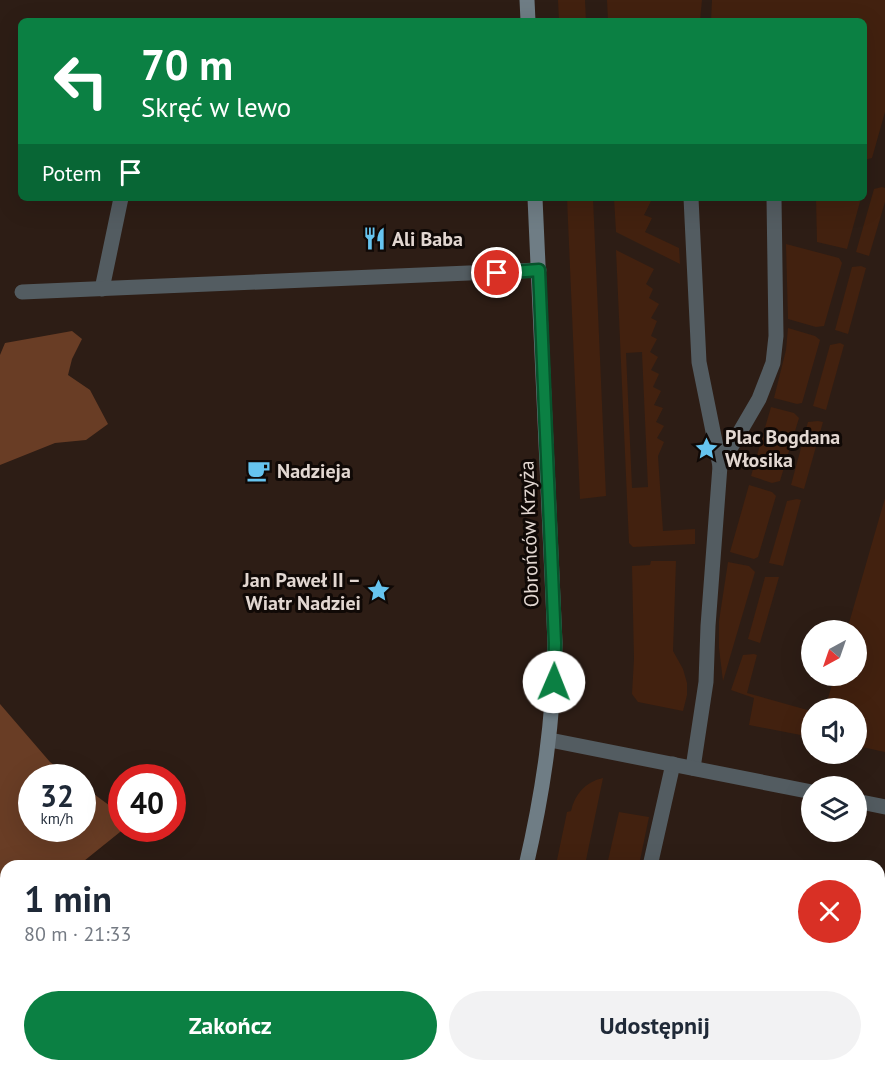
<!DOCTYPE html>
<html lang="pl">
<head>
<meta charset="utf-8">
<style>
	:root { --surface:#fff; --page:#f2f2f3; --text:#1f2937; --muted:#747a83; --accent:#0b8043 }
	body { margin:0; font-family:"PT Sans",sans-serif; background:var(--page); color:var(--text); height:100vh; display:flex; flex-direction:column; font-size:22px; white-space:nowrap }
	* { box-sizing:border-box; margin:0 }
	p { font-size:20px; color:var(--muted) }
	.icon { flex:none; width:33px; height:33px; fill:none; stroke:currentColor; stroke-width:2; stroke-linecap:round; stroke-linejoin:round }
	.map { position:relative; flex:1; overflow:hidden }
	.sheet { position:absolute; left:0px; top:860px; width:885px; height:212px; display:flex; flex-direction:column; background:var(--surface); border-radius:18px 18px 0 0; box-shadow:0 6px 24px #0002 }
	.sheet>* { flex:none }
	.top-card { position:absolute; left:18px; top:18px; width:849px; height:183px; border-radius:9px; box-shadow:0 6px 24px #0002; background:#0b8043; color:#fff; overflow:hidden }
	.needle { width:39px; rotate:220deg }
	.buttons { position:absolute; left:801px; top:620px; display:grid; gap:12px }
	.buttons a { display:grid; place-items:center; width:66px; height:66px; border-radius:50%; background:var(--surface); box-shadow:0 6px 24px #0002; font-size:30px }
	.speed { position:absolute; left:18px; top:764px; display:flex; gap:12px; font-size:30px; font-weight:700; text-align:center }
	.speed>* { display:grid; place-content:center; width:78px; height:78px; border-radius:50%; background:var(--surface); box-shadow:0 6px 24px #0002; line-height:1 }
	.speed small { font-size:15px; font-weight:400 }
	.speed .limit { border:9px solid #d22; background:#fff; color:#111 }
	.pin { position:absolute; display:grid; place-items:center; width:51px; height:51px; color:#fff; margin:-26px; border:3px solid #fff; border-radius:50%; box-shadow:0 2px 6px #0007 }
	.me { position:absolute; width:66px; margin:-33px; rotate:1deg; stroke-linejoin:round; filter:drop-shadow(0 0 4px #0008) }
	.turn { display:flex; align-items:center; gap:21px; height:126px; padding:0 24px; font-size:27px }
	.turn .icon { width:78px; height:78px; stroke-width:2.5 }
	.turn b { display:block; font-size:42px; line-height:51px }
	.then { display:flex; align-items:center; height:57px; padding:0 24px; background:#0003; gap:12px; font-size:22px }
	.round { display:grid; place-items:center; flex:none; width:63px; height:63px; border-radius:32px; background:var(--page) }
	.overview { display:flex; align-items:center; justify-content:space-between; height:102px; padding:0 24px }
	h1 { font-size:36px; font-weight:600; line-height:45px }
	.primary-button { display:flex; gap:12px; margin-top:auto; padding:12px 24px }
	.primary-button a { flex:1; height:69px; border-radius:36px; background:var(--accent); color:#fff; font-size:24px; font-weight:600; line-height:69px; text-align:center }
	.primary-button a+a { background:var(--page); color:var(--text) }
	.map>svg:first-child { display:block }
	.green { fill:#42210f; fill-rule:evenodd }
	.forest { fill:#693d25 }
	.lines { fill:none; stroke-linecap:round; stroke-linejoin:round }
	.lane { stroke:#535c61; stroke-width:15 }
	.street { stroke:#535c61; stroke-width:15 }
	.secondary { stroke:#6f7d85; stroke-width:15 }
	.route-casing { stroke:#07532c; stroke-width:15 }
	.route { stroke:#0b8043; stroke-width:10 }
	.labels { text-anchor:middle; stroke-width:6; stroke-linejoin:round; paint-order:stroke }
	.poi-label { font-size:20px; font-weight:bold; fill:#e2d7d1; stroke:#100906; text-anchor:start }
	.street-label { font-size:20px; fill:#e2d7d1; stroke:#100906 }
</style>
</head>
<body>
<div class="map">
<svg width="885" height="1070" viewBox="0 0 885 1070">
	<rect width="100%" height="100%" fill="#2d1d15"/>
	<!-- green -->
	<g class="green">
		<polygon points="558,0 585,0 586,21 559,21"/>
		<polygon points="607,0 702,0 700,21 608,21"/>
		<polygon points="712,0 885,0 885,112 872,158 864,160 864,21 711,21"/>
		<polygon points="882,187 885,188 885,202 869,256 856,252 874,189"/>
		<polygon points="567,198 593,198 606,496 580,499"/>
		<polygon points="614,198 644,198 651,201 644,215 652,218 645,232 679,248 680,264 616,232"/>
		<polygon points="816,198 861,198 847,249 817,242"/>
		<polygon points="786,244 839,258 842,263 824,326 816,327 788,319"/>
		<path d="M616 250 654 269 646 284 653 289 649 298 659 304 651 318 657 321 651 336 657 339 650 352 658 357 651 370 659 374 653 387 661 391 654 405 663 408 656 422 664 426 657 438 664 442 658 456 663 531 695 529V544L633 547 629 543ZM642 352 648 487 632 488 626 353Z"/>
		<polygon points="861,266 866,268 848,334 835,330 852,267"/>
		<polygon points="788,328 815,336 820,340 802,403 797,404 774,398 786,350"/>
		<polygon points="840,343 844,345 826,410 813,406 830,345"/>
		<polygon points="771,407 794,413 799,418 780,481 772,483 751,476"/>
		<polygon points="818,421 823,422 804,489 791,485 808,422"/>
		<polygon points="749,485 772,492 776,496 758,557 754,559 730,552"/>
		<polygon points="885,498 885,752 857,746 856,708 825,708 835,675 856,675 856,630 847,630"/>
		<polygon points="797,499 801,500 783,566 769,563 787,501"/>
		<polygon points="651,561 676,561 673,651 683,669 687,683 687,695 683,711 638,702 632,694 634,659 632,566 650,565"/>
		<polygon points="728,562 749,566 755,572 723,681 719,648 719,621"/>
		<polygon points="765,577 779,577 760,643 748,639"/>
		<polygon points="754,654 757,655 747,693 811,711 811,737 749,725 754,698 731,690 743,655"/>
		<path d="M603 778 585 865H556L567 812 571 811C575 794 585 782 603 778Z"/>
		<polygon points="619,812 649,817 639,865 607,865"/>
		<polygon points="144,1065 209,1065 211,1070 142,1070"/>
	</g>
	<!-- forest -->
	<g class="forest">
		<polygon points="72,331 82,339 72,359 68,375 90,390 108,424 86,440 55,443 0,465 0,355 5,343"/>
		<polygon points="0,704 50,762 70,777 32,777 32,828 82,828 83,786 121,814 122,828 125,828 79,865 6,866 6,925 0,930"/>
	</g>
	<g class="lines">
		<!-- lane -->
		<g class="lane">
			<polyline points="102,289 121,198"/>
			<polyline points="22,292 539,270"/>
			<polyline points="650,866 673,764"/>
			<polyline points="879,1038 885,1039"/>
		</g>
		<!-- street -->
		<g class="street">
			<polyline points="691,198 699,362 720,466 708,626 706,682 693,768"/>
			<polyline points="720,466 759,399 773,363 776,336 774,198"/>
			<polyline points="550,740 812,792"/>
			<polyline points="856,801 885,807"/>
		</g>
		<!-- secondary -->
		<g class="secondary">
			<polyline points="527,0 528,21"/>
			<path d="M526 866C544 788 553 722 555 643L535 198"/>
			<polyline points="448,1070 450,1065"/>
		</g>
	</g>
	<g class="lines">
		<defs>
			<polyline id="route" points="497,273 539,270 555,643 554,682"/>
		</defs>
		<!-- route casing -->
		<use href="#route" class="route-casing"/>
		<!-- route -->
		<use href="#route" class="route"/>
	</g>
	<!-- icons -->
	<defs>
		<symbol id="restaurant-bare" viewBox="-9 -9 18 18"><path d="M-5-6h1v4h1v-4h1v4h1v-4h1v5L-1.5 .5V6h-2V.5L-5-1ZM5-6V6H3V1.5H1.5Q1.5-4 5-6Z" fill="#66c4ef" stroke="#100906" stroke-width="2.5" paint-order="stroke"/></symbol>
		<symbol id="sight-bare" viewBox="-9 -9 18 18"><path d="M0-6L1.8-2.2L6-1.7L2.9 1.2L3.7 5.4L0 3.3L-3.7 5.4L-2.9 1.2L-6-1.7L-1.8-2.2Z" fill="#66c4ef" stroke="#100906" stroke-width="2.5" paint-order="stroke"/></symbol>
		<symbol id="cafe-bare" viewBox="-9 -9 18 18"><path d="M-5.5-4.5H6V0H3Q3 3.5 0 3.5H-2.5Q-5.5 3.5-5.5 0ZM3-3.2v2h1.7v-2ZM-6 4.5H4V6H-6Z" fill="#66c4ef" stroke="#100906" stroke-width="2.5" paint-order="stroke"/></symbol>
	</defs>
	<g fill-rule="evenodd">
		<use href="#restaurant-bare" x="358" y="222" width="33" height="33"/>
		<use href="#sight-bare" x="690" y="432" width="33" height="33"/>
		<use href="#cafe-bare" x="242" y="454" width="33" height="33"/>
		<use href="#sight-bare" x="362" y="574" width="33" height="33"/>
	</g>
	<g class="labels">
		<!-- poi labels -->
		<g class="poi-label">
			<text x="392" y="246">Ali Baba</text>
			<text x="725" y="444">Plac Bogdana<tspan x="725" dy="23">Włosika</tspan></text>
			<text x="277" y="478">Nadzieja</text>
			<text x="361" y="587" text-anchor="end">Jan Paweł II –<tspan x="361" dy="23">Wiatr Nadziei</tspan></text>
		</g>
		<!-- street labels -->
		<g class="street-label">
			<text transform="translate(529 534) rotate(-92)" y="7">Obrońców Krzyża</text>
		</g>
	</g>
</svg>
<div class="buttons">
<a><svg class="needle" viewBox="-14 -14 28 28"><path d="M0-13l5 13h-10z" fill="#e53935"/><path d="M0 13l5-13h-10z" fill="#747a83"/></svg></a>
<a><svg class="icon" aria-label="sound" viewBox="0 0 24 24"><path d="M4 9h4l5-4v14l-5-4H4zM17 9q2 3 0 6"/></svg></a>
<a><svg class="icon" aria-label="layers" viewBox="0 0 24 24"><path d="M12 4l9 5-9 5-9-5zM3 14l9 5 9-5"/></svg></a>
</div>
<div class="speed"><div>32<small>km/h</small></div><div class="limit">40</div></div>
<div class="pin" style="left:497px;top:273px;background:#d93025"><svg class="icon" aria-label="arrive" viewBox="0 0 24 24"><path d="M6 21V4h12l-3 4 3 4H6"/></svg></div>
<svg class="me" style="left:554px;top:682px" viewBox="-20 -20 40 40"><circle r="19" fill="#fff"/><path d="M0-13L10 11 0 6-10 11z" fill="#0b8043"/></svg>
<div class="top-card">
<div class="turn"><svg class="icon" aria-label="left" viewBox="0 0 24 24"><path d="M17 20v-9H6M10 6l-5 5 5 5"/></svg><div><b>70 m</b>Skręć w lewo</div></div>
<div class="then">Potem<svg class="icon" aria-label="arrive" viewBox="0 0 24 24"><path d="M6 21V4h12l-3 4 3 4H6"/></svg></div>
</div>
<section class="sheet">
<div class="overview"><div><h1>1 min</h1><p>80 m · 21:33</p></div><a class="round" style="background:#d93025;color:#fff"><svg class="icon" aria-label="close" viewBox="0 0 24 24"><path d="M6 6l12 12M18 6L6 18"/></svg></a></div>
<div class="primary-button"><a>Zakończ</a><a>Udostępnij</a></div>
</section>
</div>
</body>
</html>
